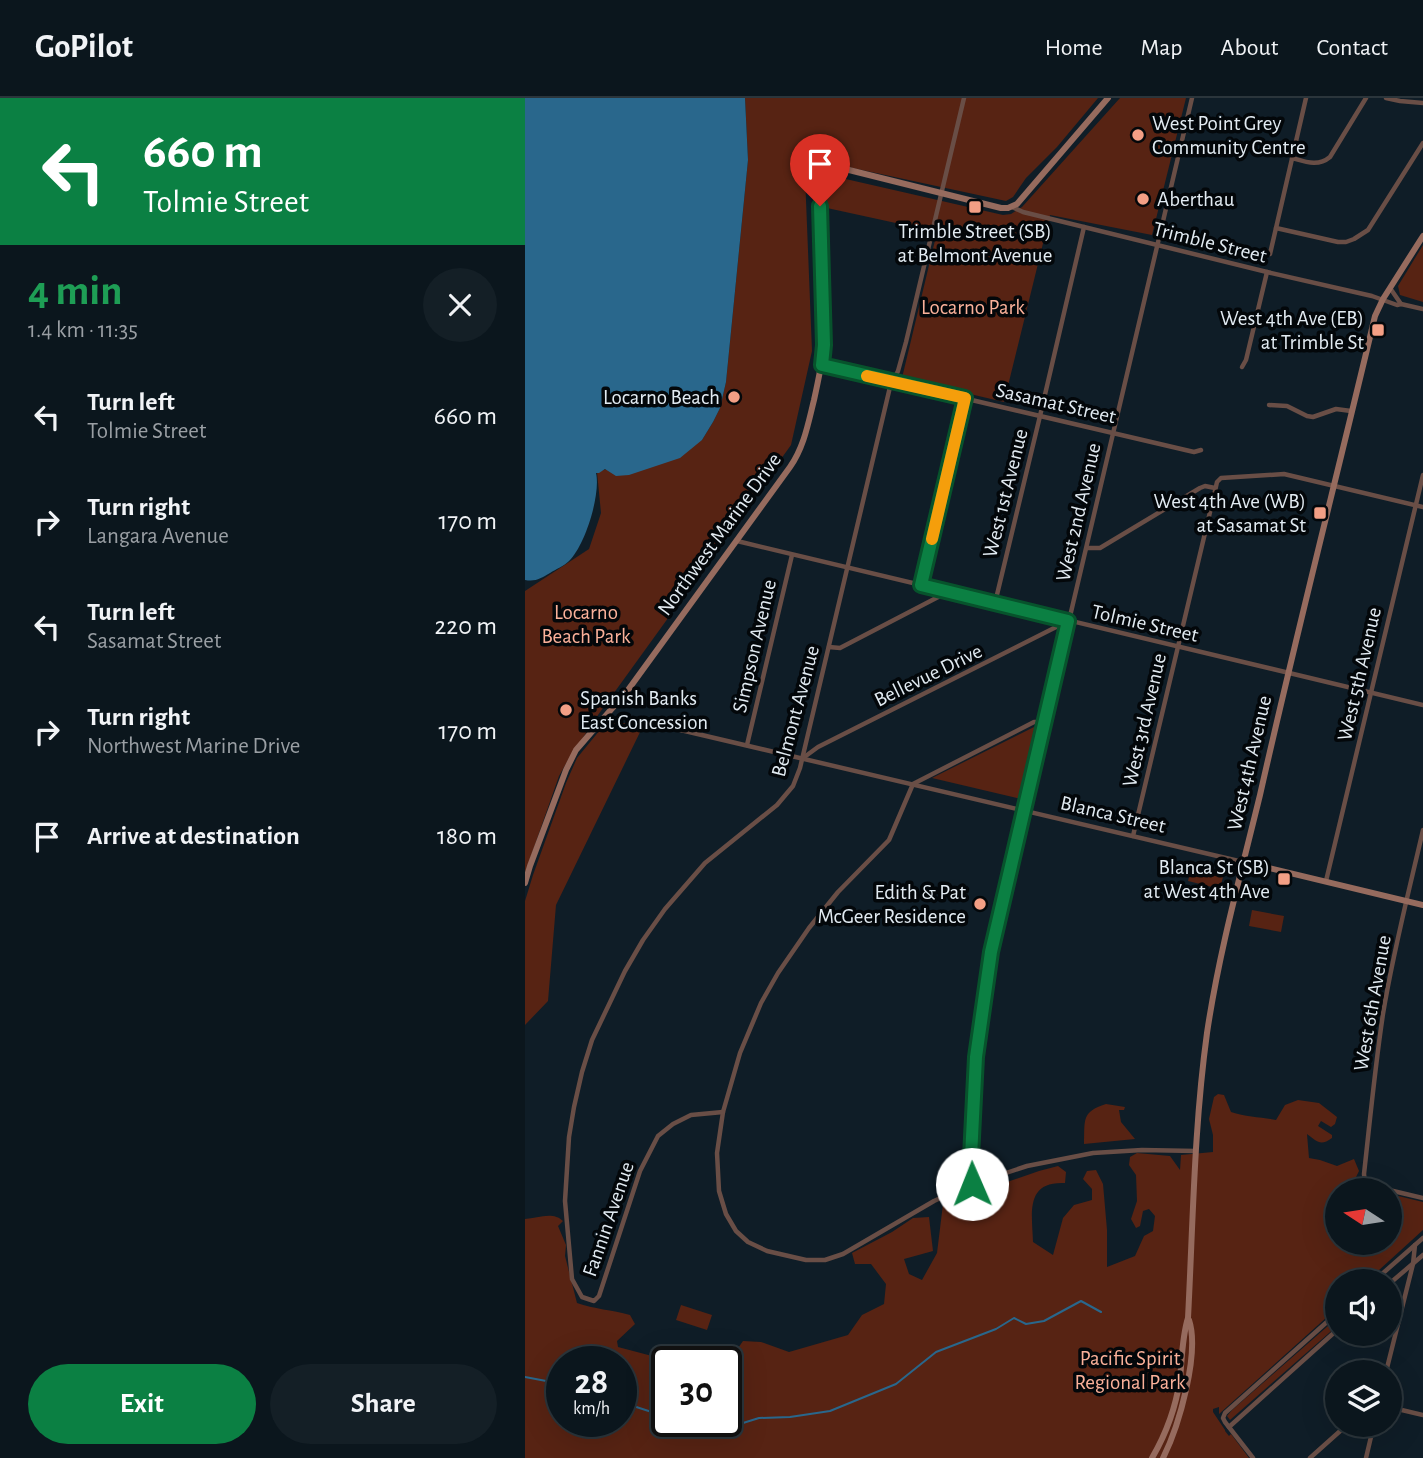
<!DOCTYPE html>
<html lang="en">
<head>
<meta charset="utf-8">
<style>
	:root { --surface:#0b161d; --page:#141f26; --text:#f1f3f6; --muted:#9a9fa4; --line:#2b353b; --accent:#0b8043 }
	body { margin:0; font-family:"Alegreya Sans",sans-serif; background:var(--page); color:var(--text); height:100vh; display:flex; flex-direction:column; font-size:26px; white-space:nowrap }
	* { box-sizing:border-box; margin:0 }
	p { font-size:23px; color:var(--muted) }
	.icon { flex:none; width:38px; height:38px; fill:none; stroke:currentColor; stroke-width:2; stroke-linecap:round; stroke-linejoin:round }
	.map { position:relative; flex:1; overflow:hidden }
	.panel { display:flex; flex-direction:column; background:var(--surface); width:525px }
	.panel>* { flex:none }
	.top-card { background:#0b8043; color:#fff; overflow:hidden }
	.needle { width:46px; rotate:282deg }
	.buttons { position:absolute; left:800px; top:1080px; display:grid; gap:14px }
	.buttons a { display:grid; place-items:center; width:77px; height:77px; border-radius:50%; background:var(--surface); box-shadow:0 7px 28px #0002,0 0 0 2px var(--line); font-size:35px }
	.speed { position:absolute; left:21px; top:1248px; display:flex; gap:14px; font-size:35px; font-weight:700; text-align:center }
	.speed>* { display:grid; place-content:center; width:91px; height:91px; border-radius:50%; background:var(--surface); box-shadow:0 7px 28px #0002,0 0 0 2px var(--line); line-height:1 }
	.speed small { font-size:18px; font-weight:400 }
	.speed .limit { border:4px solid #111; border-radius:10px; background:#fff; color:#111 }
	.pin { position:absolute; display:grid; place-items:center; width:60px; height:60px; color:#fff; margin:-72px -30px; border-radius:50% 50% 50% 0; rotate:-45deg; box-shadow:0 0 7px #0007 }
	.pin .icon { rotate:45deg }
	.me { position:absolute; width:77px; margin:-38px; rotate:359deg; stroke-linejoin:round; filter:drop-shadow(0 0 5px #0008) }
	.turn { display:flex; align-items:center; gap:24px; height:147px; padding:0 28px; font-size:32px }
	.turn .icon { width:91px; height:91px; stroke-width:2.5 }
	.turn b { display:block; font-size:49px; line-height:60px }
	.round { display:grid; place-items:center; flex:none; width:74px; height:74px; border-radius:37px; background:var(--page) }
	.headline { display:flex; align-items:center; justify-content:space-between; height:119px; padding:0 28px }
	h1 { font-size:42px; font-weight:700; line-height:52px; color:#1e9e55 }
	.cta { display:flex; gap:14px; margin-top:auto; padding:14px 28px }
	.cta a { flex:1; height:80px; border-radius:42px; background:var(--accent); color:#fff; font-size:28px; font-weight:700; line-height:80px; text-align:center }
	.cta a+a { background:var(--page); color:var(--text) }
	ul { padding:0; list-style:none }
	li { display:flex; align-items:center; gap:21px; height:105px; padding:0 28px }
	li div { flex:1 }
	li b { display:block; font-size:26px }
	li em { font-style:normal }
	header { display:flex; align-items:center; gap:42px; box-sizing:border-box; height:98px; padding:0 35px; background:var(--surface); border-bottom:2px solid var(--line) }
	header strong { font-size:33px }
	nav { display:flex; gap:38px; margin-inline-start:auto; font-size:24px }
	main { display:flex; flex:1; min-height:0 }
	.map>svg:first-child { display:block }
	.green { fill:#572313; fill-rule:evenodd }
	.water { fill:#29678c }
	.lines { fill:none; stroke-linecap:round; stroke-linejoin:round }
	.stream { stroke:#29678c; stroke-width:2 }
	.street { stroke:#694e46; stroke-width:4.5 }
	.secondary { stroke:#966b5e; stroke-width:6 }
	.route-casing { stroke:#07532c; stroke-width:18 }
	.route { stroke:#0b8043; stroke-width:12 }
	.slow { stroke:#f59e0b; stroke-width:12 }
	.poi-dot { fill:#f39f85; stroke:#03070a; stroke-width:2.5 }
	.labels { text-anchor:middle; stroke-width:7; stroke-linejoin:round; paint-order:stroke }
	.poi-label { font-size:21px; fill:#e2ebf2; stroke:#03070a; text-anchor:end }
	.street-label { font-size:21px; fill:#e2ebf2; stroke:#03070a }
	.park-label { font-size:21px; fill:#fbb19a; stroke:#03070a }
</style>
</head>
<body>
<header>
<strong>GoPilot</strong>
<nav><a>Home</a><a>Map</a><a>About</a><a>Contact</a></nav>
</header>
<main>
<section class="panel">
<div class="top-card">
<div class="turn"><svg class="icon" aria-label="left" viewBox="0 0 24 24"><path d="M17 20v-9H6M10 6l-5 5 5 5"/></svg><div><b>660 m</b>Tolmie Street</div></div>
</div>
<div class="headline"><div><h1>4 min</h1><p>1.4 km · 11:35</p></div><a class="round"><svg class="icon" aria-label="close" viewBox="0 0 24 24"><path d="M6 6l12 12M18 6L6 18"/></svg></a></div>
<ul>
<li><svg class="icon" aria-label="left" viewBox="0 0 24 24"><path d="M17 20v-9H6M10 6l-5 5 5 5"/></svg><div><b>Turn left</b><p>Tolmie Street</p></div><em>660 m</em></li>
<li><svg class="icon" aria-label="right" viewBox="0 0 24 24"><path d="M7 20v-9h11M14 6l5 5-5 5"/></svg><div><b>Turn right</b><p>Langara Avenue</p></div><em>170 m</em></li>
<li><svg class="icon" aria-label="left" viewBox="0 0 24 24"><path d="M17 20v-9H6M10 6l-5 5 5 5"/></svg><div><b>Turn left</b><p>Sasamat Street</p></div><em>220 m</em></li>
<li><svg class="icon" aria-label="right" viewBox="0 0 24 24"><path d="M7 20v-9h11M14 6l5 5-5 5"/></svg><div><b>Turn right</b><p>Northwest Marine Drive</p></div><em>170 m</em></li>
<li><svg class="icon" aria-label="arrive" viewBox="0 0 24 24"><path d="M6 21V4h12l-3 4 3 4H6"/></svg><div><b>Arrive at destination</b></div><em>180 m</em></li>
</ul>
<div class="cta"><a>Exit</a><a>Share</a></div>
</section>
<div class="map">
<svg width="898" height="1360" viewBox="0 0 898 1360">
	<rect width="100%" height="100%" fill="#0f1d27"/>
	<!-- green -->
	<g class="green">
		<polygon points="220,0 573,0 532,49 501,80 488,99 481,103 286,61 280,77 287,253 266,347 205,432 198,444 73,617 43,662 34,678 0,775 0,493 64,451 76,415 72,374 177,342 188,324 195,310 201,284 223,62"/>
		<path d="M595 0H661L627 137 525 117 479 304 377 280 412 134 302 110C302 98 297 81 312 79L478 117 486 116 497 109Z"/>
		<polygon points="898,147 898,204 875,197 873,188"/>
		<polygon points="84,621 117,630 31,807 23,903 0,927 0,803 8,777 41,685 52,660"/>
		<polygon points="513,627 496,701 407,680"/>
		<polygon points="667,767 699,775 695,791 663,783"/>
		<polygon points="727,812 759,818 756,834 724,828"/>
		<path d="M693 996 699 997 706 1014C721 1019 736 1019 751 1022L760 1007 773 1002 794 1005 812 1019 810 1026 806 1029 796 1023 793 1028 807 1037V1040C795 1049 792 1043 782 1036L784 1060 795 1062 812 1068 829 1061 834 1073 827 1087 847 1092H812V1144H864L865 1096 898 1104V1132L842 1183H812V1210L694 1316V1309L688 1311V1314L700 1332V1333L704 1338 706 1336 724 1360H0V1121C13 1120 28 1113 38 1123L33 1128 41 1147 40 1158 52 1205C69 1211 87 1212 105 1217L110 1226 92 1243 93 1249 146 1263 142 1264V1323H201V1273L209 1267V1256L218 1243 236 1244 264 1254 323 1237 337 1217 359 1206 361 1186 346 1166H330L327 1155 367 1134 388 1120 404 1119 408 1153 379 1161 384 1176 397 1182 412 1155 418 1106 514 1073 533 1068 541 1074 540 1085C500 1083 507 1115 508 1144L528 1157 538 1120 549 1107 567 1102V1091L558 1081 562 1073 571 1072 578 1086 582 1132V1169L610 1158 619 1138 628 1133 630 1118 624 1111 618 1113 615 1128 611 1130 606 1121 612 1103 611 1077 604 1067 605 1059 612 1055 645 1058 655 1072 656 1057 688 1054V1037L684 1021 689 999ZM37 1264H96V1323H37Z"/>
		<path d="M581 1006 600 1009 599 1012H594L596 1024 610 1041 559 1046C560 1022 556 1014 581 1006Z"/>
		<polygon points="156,1207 187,1217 182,1232 151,1222"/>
		<polygon points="812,1220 812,1228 705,1322 702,1318 707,1312"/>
	</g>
	<!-- water -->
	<path class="water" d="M0 0H220L223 62 201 284 195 310 188 324 177 342 155 360 104 377 91 378 80 371 74 375H71C76 396 60 448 44 463 39 468 31 471 25 475 16 480 11 484 0 482Z"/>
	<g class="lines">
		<!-- stream -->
		<g class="stream">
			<polyline points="0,1279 37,1286"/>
			<polyline points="96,1304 142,1319"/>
			<polyline points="201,1321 218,1325 234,1320 265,1319 305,1313 371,1286 411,1254 471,1231 489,1220 501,1226 519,1223 556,1203 576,1214"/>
		</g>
		<!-- street -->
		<g class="street">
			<polyline points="861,0 875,3 898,5"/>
			<path d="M767 60C781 64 793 69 805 59L841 0"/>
			<polyline points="487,109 498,114 742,174 847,198 872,207 876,206 898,211"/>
			<polyline points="751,130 813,144 821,144 829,141 843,132 898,45"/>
			<polyline points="745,156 781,0"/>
			<polyline points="865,190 876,206"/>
			<polyline points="297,267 669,354 676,352"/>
			<polyline points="717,269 721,262 742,174"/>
			<polyline points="744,307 762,308 782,318 788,319 811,311 826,313"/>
			<polyline points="212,443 898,607"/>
			<polyline points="562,450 575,450 675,390 680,388 690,390"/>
			<polyline points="396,487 440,300"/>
			<polyline points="470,505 515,318 559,129"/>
			<polyline points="304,549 315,550 417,497 420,494"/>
			<polyline points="520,624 509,624 388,686 364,742 313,794 284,830 253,875 236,905 215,955 198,1014 192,1055 194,1093 201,1116 211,1133 223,1144 242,1153 281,1162 300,1162 318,1156 409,1103 439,1089 502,1068 568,1055 617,1052 671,1053"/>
			<polyline points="147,630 718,764"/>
			<polyline points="222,647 267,457"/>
			<polyline points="278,660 293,649 543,523"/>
			<polyline points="608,738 690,393 692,384 696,380 759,376 898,409"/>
			<polyline points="801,783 898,377"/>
			<polyline points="198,1014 166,1017 148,1026 133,1038 115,1073 74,1198 69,1203 57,1199 47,1181 40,1103 44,1039 49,1009 57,974 67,942 100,873 118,842 140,811 180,765 252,707 268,688 275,670 365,289 373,273 381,244 439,0"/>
			<polyline points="447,1086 445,1079 451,959 466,854 667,0"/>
			<path d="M864 1092 840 1085 839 1076C845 1022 850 969 858 916 868 854 884 793 898 732"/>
			<polyline points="864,1092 898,1100"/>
			<polyline points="849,1183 898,1140"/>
			<polyline points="864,1186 898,1157"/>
			<polyline points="861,1274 888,1166 890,1147"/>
			<polyline points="864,1309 898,1317"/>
			<polyline points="704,1329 812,1232"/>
			<polyline points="728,1360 700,1324 698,1320 700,1315 812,1215"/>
			<polyline points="785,1360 823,1326"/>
			<polyline points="841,1360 849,1326"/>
		</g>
		<!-- secondary -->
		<g class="secondary">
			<polyline points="719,764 898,807"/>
			<path d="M0 785 5 768 41 672 51 652 103 592 265 369C279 349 283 326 289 302 293 284 297 266 299 247L295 86 300 73 308 70H316L476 110H483L492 106 583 0"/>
			<path d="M627 1360C641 1336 651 1308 655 1281 657 1260 657 1239 663 1220 668 1125 669 1029 682 935 694 854 716 775 735 697 771 537 812 378 850 218L858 201 898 138"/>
			<path d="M638 1360C654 1328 675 1255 664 1222"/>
		</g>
	</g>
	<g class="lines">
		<defs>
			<polyline id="route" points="295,108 299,247 297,267 440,300 396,487 543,523 466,854 451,959 445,1079 447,1086"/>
		</defs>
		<!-- route casing -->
		<use href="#route" class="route-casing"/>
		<!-- route -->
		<use href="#route" class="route"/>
		<!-- slow -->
		<polyline class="slow" points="342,278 440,300 407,441"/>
	</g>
	<!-- markers -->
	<g class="poi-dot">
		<circle cx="613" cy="37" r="7"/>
		<circle cx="618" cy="101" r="7"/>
		<rect x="443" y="102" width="14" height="14" rx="3.5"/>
		<rect x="846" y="225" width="14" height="14" rx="3.5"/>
		<circle cx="209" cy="299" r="7"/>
		<rect x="788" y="408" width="14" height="14" rx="3.5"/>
		<circle cx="41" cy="612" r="7"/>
		<rect x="752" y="774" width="14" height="14" rx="3.5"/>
		<circle cx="455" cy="806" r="7"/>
	</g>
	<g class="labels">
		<!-- poi labels -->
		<g class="poi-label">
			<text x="627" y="32" text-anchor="start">West Point Grey<tspan x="627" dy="24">Community Centre</tspan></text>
			<text x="632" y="108" text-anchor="start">Aberthau</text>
			<text x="450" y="140" text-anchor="middle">Trimble Street (SB)<tspan x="450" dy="24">at Belmont Avenue</tspan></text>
			<text x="839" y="227">West 4th Ave (EB)<tspan x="839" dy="24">at Trimble St</tspan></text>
			<text x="195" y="306">Locarno Beach</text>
			<text x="781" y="410">West 4th Ave (WB)<tspan x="781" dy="24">at Sasamat St</tspan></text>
			<text x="55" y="607" text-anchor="start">Spanish Banks<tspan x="55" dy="24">East Concession</tspan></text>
			<text x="745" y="776">Blanca St (SB)<tspan x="745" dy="24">at West 4th Ave</tspan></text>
			<text x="441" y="801">Edith &amp; Pat<tspan x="441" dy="24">McGeer Residence</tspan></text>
		</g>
		<!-- street labels -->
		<g class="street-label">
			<text transform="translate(685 144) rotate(14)" y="7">Trimble Street</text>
			<text transform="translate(531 305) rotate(13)" y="7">Sasamat Street</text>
			<text transform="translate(480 395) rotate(-76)" y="7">West 1st Avenue</text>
			<text transform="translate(553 414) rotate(-77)" y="7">West 2nd Avenue</text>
			<text transform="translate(194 436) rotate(-54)" y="7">Northwest Marine Drive</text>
			<text transform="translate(620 525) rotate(13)" y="7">Tolmie Street</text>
			<text transform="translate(229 548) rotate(-77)" y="7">Simpson Avenue</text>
			<text transform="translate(834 576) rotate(-77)" y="7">West 5th Avenue</text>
			<text transform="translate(403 577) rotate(-26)" y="7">Bellevue Drive</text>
			<text transform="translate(270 613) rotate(-75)" y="7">Belmont Avenue</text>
			<text transform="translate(619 622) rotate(-77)" y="7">West 3rd Avenue</text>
			<text transform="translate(724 665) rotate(-77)" y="7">West 4th Avenue</text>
			<text transform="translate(588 716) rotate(13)" y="7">Blanca Street</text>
			<text transform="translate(847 905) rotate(-80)" y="7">West 6th Avenue</text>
			<text transform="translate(83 1121) rotate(-71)" y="7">Fannin Avenue</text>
		</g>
		<!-- park labels -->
		<g class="park-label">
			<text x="448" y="216">Locarno Park</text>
			<text x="61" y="521">Locarno<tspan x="61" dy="24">Beach Park</tspan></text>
			<text x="605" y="1267">Pacific Spirit<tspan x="605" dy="24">Regional Park</tspan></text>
		</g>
	</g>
</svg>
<div class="buttons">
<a><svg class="needle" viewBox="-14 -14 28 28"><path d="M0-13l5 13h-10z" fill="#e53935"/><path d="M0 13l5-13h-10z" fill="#9a9fa4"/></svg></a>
<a><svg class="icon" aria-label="sound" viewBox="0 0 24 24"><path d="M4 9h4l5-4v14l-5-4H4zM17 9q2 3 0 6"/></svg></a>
<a><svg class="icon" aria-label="layers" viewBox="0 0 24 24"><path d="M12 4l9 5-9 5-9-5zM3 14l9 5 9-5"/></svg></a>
</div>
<div class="speed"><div>28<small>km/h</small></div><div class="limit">30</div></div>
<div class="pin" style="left:295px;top:108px;background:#d93025"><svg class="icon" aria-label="arrive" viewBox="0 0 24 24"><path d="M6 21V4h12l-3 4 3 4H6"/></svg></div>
<svg class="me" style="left:447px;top:1086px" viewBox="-20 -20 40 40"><circle r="19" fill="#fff"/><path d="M0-13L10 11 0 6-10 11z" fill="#0b8043"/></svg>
</div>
</main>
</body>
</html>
